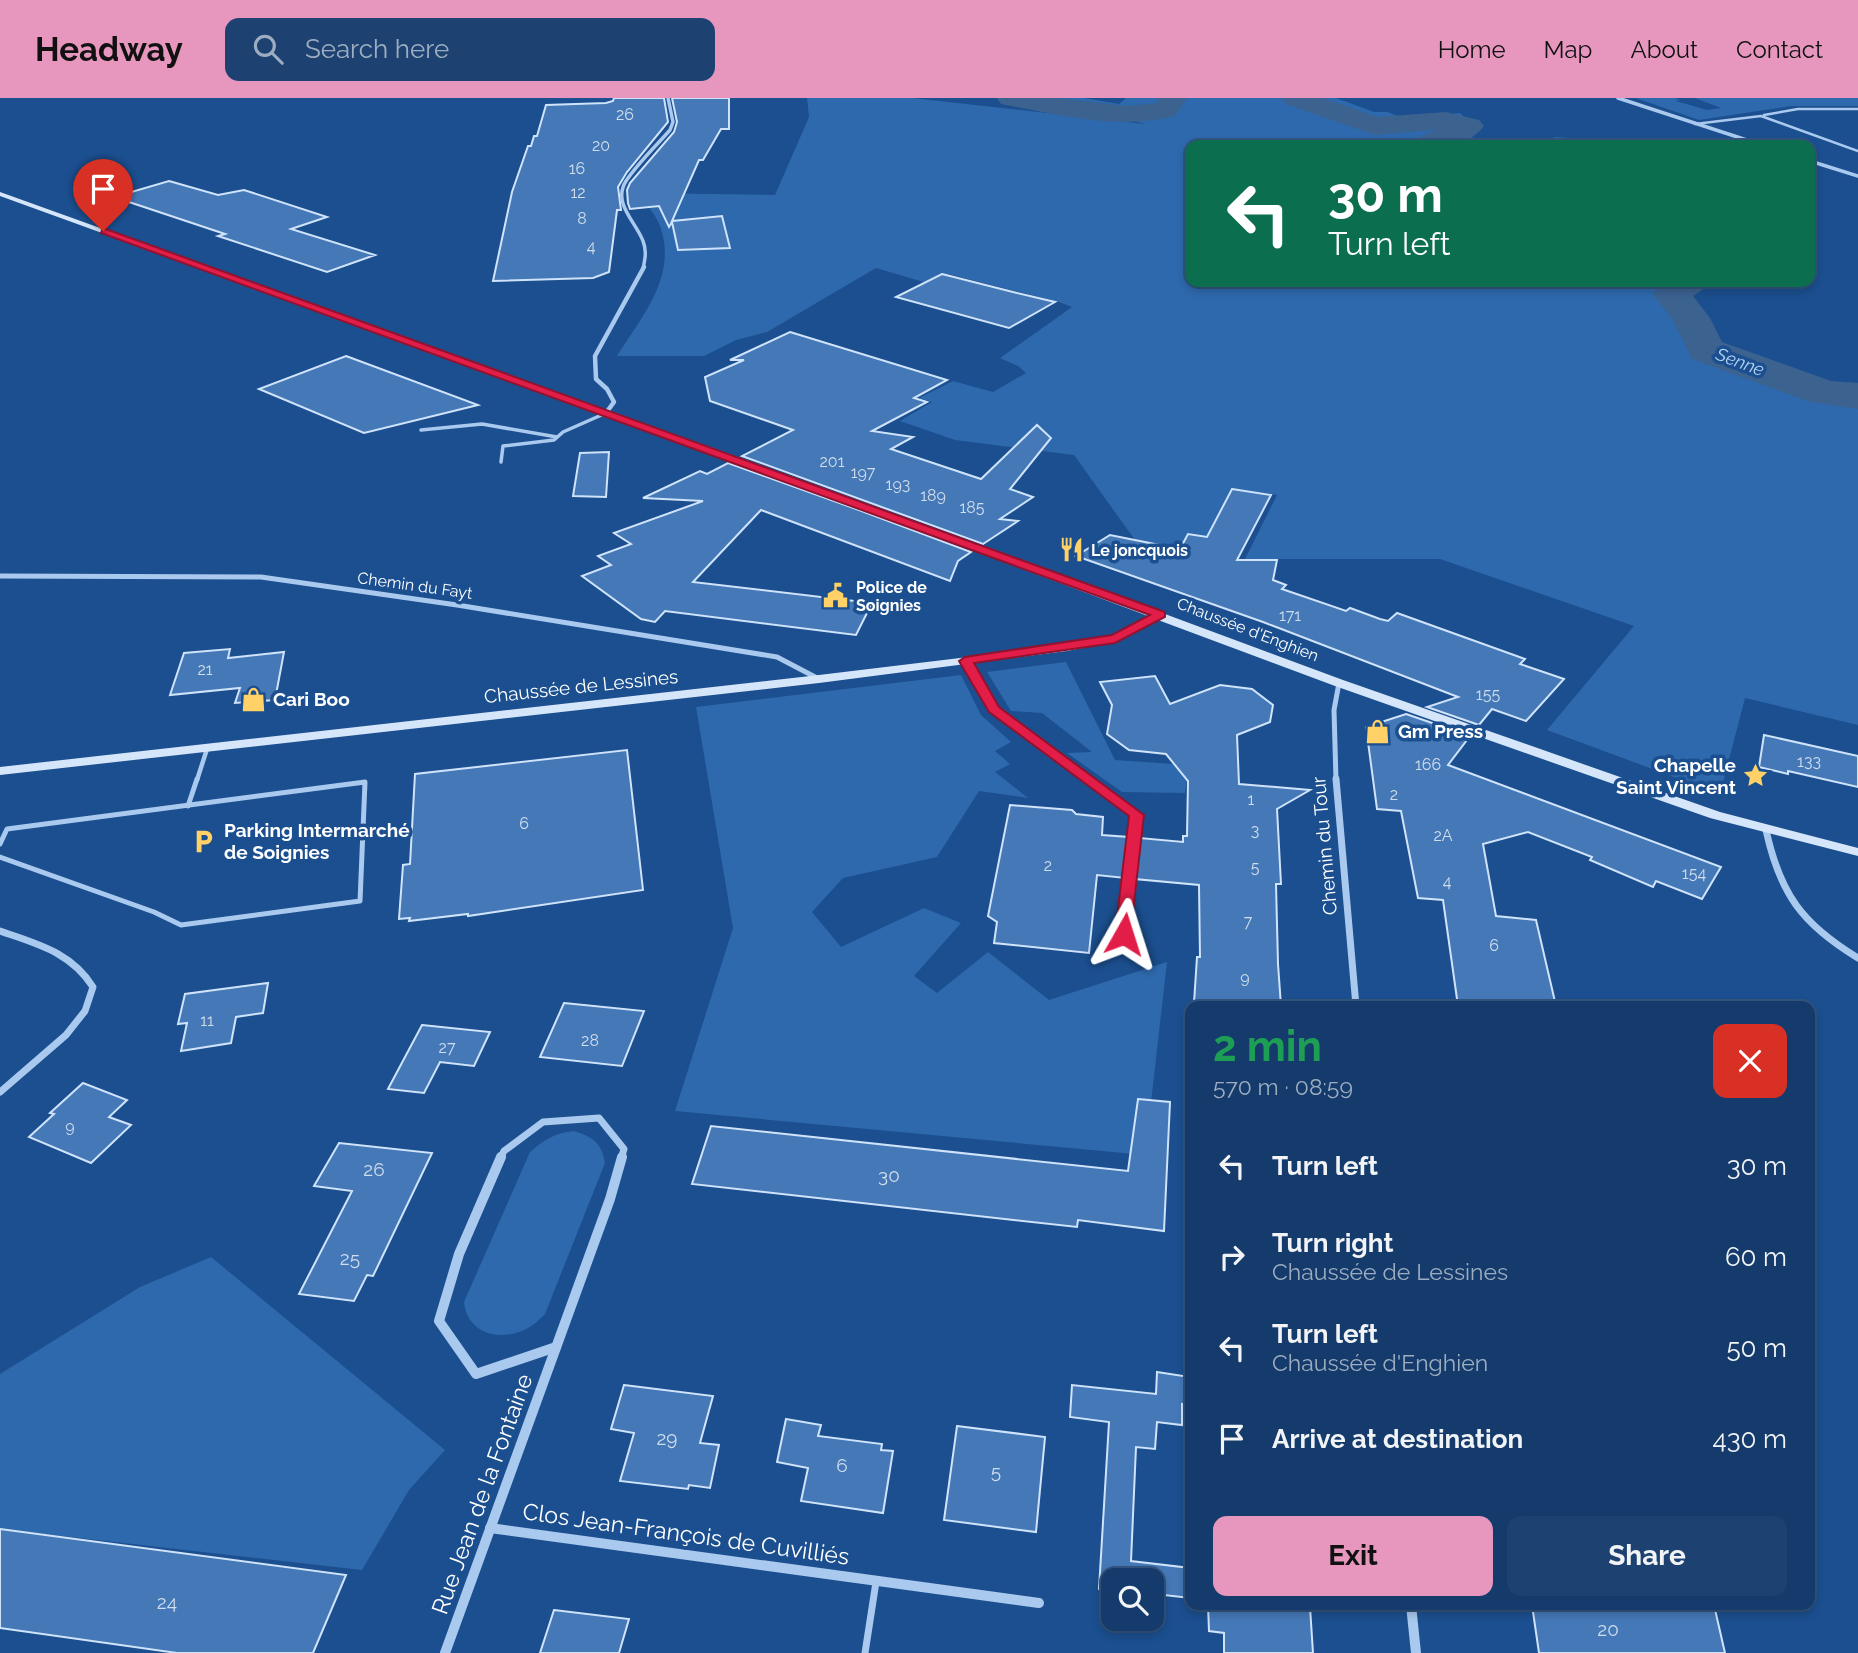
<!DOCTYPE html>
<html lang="en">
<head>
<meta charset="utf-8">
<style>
	:root { --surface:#143b6b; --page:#1d4271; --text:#f1f3f6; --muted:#9dadc1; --line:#33557e; --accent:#e797bd }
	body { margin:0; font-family:Raleway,sans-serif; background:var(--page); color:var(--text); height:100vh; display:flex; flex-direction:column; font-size:26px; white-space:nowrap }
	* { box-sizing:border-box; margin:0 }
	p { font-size:23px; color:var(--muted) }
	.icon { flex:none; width:38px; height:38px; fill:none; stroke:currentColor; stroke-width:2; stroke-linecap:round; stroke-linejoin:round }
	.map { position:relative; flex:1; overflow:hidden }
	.details { position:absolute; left:1185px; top:903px; width:630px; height:609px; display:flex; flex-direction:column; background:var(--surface); border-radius:14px; box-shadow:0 4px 10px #0003,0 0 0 2px var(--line) }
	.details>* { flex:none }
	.hud { position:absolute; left:1185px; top:42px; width:630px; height:147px; border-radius:14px; box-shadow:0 4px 10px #0003,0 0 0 2px var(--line); background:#0b6e4f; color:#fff; overflow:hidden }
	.tools { position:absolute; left:1101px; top:1470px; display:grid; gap:14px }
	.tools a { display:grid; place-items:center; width:63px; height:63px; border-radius:14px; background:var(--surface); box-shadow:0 4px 10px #0003,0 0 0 2px var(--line); font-size:35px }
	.pin { position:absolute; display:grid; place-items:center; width:60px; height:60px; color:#fff; margin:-72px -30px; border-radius:50% 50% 50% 0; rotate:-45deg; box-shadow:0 0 7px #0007 }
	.pin .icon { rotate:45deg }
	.me { position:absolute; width:77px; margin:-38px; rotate:6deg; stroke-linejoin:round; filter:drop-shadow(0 0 5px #0008) }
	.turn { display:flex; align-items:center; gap:24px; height:147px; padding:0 28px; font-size:32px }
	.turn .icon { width:91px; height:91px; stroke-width:2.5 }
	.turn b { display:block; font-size:49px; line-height:60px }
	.round { display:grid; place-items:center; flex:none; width:74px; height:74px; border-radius:14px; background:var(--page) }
	.overview { display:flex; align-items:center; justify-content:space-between; height:119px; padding:0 28px }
	h1 { font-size:42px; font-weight:700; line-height:52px; color:#1e9e55 }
	.cta { display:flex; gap:14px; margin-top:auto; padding:14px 28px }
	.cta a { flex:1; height:80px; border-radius:14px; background:var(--accent); color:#111; font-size:28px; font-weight:700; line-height:80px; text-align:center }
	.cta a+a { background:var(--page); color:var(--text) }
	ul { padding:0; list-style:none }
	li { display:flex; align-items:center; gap:21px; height:91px; padding:0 28px }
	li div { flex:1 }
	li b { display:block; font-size:26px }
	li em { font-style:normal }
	header { display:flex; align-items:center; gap:42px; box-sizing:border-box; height:98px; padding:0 35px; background:var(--accent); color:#111 }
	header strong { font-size:33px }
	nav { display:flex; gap:38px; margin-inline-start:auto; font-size:24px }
	.search { width:490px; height:63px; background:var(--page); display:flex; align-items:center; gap:18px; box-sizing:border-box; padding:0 24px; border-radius:14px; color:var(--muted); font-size:26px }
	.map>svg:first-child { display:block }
	.green { fill:#2e69ad }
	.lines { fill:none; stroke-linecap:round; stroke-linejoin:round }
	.river { fill:#3c6290; fill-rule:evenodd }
	.building { fill:#4478b7; stroke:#cfe3fa; stroke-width:2 }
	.lane-far4 { stroke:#a9c9ee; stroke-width:2.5 }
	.lane-far3 { stroke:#a9c9ee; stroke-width:3.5 }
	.lane-far2 { stroke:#a9c9ee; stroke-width:4.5 }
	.lane-far1 { stroke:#a9c9ee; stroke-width:5 }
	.lane { stroke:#a9c9ee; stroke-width:7 }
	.street-far4 { stroke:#a9c9ee; stroke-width:3.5 }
	.street-far3 { stroke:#a9c9ee; stroke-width:4.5 }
	.street-far2 { stroke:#a9c9ee; stroke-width:5 }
	.street-far1 { stroke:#a9c9ee; stroke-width:7 }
	.street { stroke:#a9c9ee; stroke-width:10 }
	.secondary { fill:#d6e6fa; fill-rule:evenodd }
	.route { fill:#e11d48; stroke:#92132f; stroke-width:2 }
	.labels { text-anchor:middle; stroke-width:7; stroke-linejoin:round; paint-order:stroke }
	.number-label { font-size:16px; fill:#d0dded }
	.far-poi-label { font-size:16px; font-weight:bold; fill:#fff; stroke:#1b4f8f; text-anchor:start }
	.far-street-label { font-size:16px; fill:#fff; stroke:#1b4f8f }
	.far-water-label { font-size:18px; font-style:italic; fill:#b5d3f5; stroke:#1b4f8f }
	.street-label { font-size:19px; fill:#fff; stroke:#1b4f8f }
	.poi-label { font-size:19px; font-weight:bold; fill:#fff; stroke:#1b4f8f; text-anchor:start }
	.near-number-label { font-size:19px; fill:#d0dded }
	.near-street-label { font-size:23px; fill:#fff; stroke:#1b4f8f }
</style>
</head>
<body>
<header>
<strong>Headway</strong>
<div class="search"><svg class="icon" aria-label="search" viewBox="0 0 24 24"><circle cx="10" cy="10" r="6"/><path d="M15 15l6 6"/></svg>Search here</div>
<nav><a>Home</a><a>Map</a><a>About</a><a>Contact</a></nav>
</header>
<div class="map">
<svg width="1858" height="1555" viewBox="0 0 1858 1555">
	<rect width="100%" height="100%" fill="#1b4f8f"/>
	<!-- green -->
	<g class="green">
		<path d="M807 0H912L1145 26 1110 16 1011 0H1084L1119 6 1126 0H1336L1374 14H1387L1406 21 1460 15 1469 23 1472 39 1497 47H1190V184H1689L1671 195 1691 220 1706 252 1825 295 1858 298V627L1745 600 1720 696 1547 632 1634 528 1440 461H1245L1277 397 1236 391 1200 453 1135 442 1074 357 955 342 900 323 932 304 919 300 953 283 993 294 1026 275 1018 268 1000 260 1072 209 1059 204 948 176 927 185 876 170 767 234 736 242 704 258H617C642 218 678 178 660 128 656 117 645 105 639 95L775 97 809 19Z"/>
		<polygon points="1636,0 1675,0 1680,2 1676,3 1707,12 1721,10 1695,0 1858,0 1858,8 1792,8 1699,22"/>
		<polygon points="1556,39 1612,43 1621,46 1520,47"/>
		<polygon points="1066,564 1115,662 1189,667 1185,695 1122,694 1067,655 1092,654 1042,615 1011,613 987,574"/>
		<polygon points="961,577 981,617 1011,644 995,653 1010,666 995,674 1028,700 979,693 937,759 843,780 812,814 841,849 924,810 961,825 914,878 937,895 988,854 1049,902 1167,864 1145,1057 675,1013 733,830 696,609"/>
		<path d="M574 1033C593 1039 602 1045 605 1065L545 1216C540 1221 534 1227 528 1230 501 1245 467 1236 464 1204L530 1054C545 1041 555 1035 574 1033Z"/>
		<polygon points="211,1159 445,1352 409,1392 362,1472 0,1431 0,1276 140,1189"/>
	</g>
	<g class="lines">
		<!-- river -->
		<g class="river">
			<path d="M997 0H1056L1127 8 1156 5 1159 0H1187L1175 18C1119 32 1066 18 1011 8L1001 6Z"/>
			<path d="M1282 0H1323L1377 19 1446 14 1479 22 1484 28C1468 50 1436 47 1412 47L1416 41 1435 32 1375 37 1286 6Z"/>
			<polygon points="1663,184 1707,184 1702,192 1693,198 1710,220 1722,244 1831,283 1858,285 1858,311 1810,304 1692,261 1673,222 1652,195"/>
		</g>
	</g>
	<!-- building -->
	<g class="building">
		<polygon points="614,0 664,0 668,24 627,74 618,89 621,112 617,112 609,174 593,180 493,183 512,94 528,48 531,48 534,38 537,38 546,7 606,5 613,3"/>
		<polygon points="672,0 729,0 729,31 721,31 703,62 699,62 672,123 722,118 730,150 678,152 672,124 669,129 659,108 630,111 628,105 627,92 630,85 674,34 677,24"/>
		<polygon points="169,83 218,97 244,92 327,119 291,131 375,157 327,174 218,138 225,136 114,99"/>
		<polygon points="942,176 1013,194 1055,204 1009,230 896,199"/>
		<polygon points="790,234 947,282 914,300 927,304 872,333 913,339 891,351 981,381 1037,327 1051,340 1010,391 1033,399 1000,421 1018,423 983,446 742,358 793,332 710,303 705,279 744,262 730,262"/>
		<polygon points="346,258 478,307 364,335 259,291"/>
		<polygon points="609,354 606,399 573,398 580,355"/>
		<polygon points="728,365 859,412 971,454 958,463 950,483 761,412 693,484 872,505 856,537 665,513 655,524 641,521 582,478 611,467 598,458 631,446 614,435 703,403 643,400 700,373 707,376"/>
		<polygon points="1232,391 1271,397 1237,462 1277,462 1273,482 1286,487 1282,491 1346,513 1350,510 1380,521 1388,523 1397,515 1525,561 1520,566 1564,581 1526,623 1492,611 1479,627 1427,609 1458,599 1263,524 1076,458 1110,437 1180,451 1188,436 1207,439"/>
		<polygon points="230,551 228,560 284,554 275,602 235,605 240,590 170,597 184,555"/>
		<polygon points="1155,578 1170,606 1220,587 1252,591 1273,607 1270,624 1237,637 1239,686 1310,692 1277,711 1281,786 1276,786 1278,866 1281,908 1194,905 1197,859 1200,859 1199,787 1135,781 1140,740 1183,744 1183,738 1187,738 1188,683 1166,656 1129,652 1107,636 1112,607 1100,584"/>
		<polygon points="1406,616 1470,638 1448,667 1721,769 1702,801 1656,783 1653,789 1590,762 1592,759 1528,734 1483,746 1496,818 1536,822 1556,908 1458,908 1443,802 1418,800 1401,713 1377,711 1366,629"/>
		<polygon points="1764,637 1858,658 1858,689 1788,673 1788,676 1759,669"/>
		<polygon points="627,652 643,792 468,818 468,816 409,823 410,820 399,821 403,767 410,766 415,676"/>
		<polygon points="1010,707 1072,712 1076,716 1103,719 1102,737 1129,739 1125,780 1097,777 1089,855 994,845 997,824 988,818"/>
		<polygon points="268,885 263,915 236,919 231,945 181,953 187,925 178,926 185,896"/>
		<polygon points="564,905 644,913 622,968 540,959"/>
		<polygon points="422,927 490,934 474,968 440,964 424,995 388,991"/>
		<polygon points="83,985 127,1002 109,1019 131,1027 91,1065 29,1039 54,1016 50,1015"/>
		<polygon points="1138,1001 1170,1004 1164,1133 1078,1122 1077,1129 692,1086 711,1028 1128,1073"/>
		<polygon points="339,1045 432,1055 373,1178 367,1177 354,1203 299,1196 352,1093 314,1088"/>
		<polygon points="1157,1274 1190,1279 1190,1308 1182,1306 1182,1327 1157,1324 1155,1351 1136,1349 1131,1463 1190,1470 1190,1500 1155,1496 1152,1497 1152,1482 1113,1482 1113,1493 1099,1491 1109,1324 1070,1319 1072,1287 1156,1296"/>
		<polygon points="624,1287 713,1298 700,1345 719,1347 710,1390 689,1387 688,1391 620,1383 634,1335 611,1331"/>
		<polygon points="786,1321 821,1327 818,1338 882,1346 881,1352 893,1353 883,1415 801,1403 808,1370 777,1364"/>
		<polygon points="957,1328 1045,1339 1036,1434 944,1422"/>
		<polygon points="0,1431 346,1477 313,1555 177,1555 0,1530"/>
		<polygon points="1208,1507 1310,1509 1313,1555 1224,1555 1224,1535 1209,1533"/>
		<polygon points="1532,1507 1714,1507 1725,1555 1539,1555"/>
		<polygon points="554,1512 629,1521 619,1555 540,1555"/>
	</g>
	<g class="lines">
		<!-- lane-far4 -->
		<g class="lane-far4">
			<polyline points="1764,17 1798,11 1858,11"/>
			<polyline points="1695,26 1761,18 1858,53"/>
		</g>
		<!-- lane-far3 -->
		<g class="lane-far3">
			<polyline points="421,332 482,326 557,339"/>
			<polyline points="501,364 503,348 554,342 563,334 606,315"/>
		</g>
		<!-- lane-far2 -->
		<g class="lane-far2">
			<polyline points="965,563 994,611 1090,682"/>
			<polyline points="197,682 207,651"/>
		</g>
		<!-- lane-far1 -->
		<g class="lane-far1">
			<polyline points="1088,681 1137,717 1124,836"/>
			<polyline points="188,708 197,681"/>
			<polyline points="0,746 7,731 365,684 360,803 181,827 154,814 0,759"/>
		</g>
		<!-- lane -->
		<polyline class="lane" points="865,1555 876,1484"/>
		<!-- street-far4 -->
		<g class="street-far4">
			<polyline points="1618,0 1762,47"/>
			<polyline points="1810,63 1858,78"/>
			<path d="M643 171C645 161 647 153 643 143 636 124 612 105 626 83 638 65 656 48 670 32L673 24 668 0"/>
		</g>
		<!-- street-far3 -->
		<polyline class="street-far3" points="606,315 614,304 607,291 596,281 595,258 644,169"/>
		<!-- street-far2 -->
		<g class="street-far2">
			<polyline points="0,478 261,479 457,507 777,559 819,581"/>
			<polyline points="1336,682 1334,612 1339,585"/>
		</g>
		<!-- street-far1 -->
		<g class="street-far1">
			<polyline points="1336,681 1356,908"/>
			<path d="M1766 732C1780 796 1802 826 1858 860"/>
			<path d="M0 833C37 846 71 854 93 889L85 913 66 937 0 994"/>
			<polyline points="500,1061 504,1053 543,1024 599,1020 624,1051 621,1061"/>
		</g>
		<!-- street -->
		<g class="street">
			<polyline points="501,1059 459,1156 439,1223 476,1276 556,1249"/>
			<polyline points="490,1430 1039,1505"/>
			<polyline points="1411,1507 1416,1555"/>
			<polyline points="445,1555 610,1101 622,1059"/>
		</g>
		<!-- secondary -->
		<polygon class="secondary" points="0,94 868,406 1157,513 1164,514 1165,516 1343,582 1720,714 1858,750 1858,758 1710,720 1335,588 1158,522 1119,543 1067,553 819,585 0,677 0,669 819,577 1067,547 1112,538 1148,518 860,410 0,98"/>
	</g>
	<!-- route -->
	<polygon class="route" points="103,130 1165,514 1165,519 1115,545 974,565 999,609 1144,717 1130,840 1124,841 1115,836 1129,718 989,614 959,563 965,559 1112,537 1150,517 101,135"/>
	<!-- icons -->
	<defs>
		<symbol id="restaurant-bare" viewBox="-9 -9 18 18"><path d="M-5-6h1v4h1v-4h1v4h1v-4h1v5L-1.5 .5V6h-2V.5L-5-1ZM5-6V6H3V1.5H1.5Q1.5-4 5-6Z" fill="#ffd166" stroke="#1b4f8f" stroke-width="2.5" paint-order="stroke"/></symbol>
		<symbol id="civic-bare" viewBox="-9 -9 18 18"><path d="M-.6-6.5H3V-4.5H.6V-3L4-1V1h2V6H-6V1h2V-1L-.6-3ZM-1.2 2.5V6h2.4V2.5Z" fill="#ffd166" stroke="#1b4f8f" stroke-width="2.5" paint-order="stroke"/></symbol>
		<symbol id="shop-bare" viewBox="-9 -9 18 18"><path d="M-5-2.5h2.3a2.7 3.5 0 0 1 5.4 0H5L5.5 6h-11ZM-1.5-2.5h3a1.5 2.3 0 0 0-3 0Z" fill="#ffd166" stroke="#1b4f8f" stroke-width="2.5" paint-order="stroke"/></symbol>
		<symbol id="sight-bare" viewBox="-9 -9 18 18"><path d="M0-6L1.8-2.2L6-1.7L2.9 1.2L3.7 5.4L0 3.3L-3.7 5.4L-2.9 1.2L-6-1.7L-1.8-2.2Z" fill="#ffd166" stroke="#1b4f8f" stroke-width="2.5" paint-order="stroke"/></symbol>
		<symbol id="parking-bare" viewBox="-9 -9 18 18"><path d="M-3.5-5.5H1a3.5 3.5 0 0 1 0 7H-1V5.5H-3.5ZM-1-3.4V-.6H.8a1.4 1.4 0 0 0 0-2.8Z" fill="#ffd166" stroke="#1b4f8f" stroke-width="2.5" paint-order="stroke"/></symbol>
	</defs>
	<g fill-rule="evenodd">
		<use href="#restaurant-bare" x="1054" y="434" width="35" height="35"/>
		<use href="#civic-bare" x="818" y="480" width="35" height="35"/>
		<use href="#shop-bare" x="236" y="584" width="35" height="35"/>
		<use href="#shop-bare" x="1360" y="616" width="35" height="35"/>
		<use href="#sight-bare" x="1738" y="660" width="35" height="35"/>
		<use href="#parking-bare" x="186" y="726" width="35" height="35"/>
	</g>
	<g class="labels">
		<!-- number labels -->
		<g class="number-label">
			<text x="625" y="22">26</text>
			<text x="601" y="53">20</text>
			<text x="577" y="76">16</text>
			<text x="578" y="100">12</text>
			<text x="582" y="126">8</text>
			<text x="591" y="154">4</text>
			<text x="832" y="369">201</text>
			<text x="863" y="380">197</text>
			<text x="898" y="392">193</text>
			<text x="933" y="403">189</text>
			<text x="972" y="415">185</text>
			<text x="1290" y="523">171</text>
			<text x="205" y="577">21</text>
			<text x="1488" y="602">155</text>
			<text x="1809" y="669">133</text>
			<text x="1428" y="672">166</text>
			<text x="1394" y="702">2</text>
			<text x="1251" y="707">1</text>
			<text x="524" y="731">6</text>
			<text x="1255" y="738">3</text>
			<text x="1443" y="743">2A</text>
			<text x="1048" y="773">2</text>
			<text x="1255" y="775">5</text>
			<text x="1694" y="781">154</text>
			<text x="1447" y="789">4</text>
			<text x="1248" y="829">7</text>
			<text x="1494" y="853">6</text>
			<text x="1245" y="885">9</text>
			<text x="207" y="928">11</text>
			<text x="590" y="948">28</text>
			<text x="447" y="955">27</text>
			<text x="70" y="1034">9</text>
		</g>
		<!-- far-poi labels -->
		<g class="far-poi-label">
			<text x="1091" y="458">Le joncquois</text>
			<text x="856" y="495">Police de<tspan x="856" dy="18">Soignies</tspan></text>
		</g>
		<!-- far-street labels -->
		<g class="far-street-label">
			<text transform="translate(415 487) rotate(8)" y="6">Chemin du Fayt</text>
			<text transform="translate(1248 531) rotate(21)" y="6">Chaussée d'Enghien</text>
		</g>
		<!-- far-water labels -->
		<g class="far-water-label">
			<text transform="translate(1740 264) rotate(20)" y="6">Senne</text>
		</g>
		<!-- street labels -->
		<g class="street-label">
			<text transform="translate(581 588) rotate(-6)" y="7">Chaussée de Lessines</text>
			<text transform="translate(1324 748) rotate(-95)" y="7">Chemin du Tour</text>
		</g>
		<!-- poi labels -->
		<g class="poi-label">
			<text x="273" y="608">Cari Boo</text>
			<text x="1398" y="640">Gm Press</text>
			<text x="1736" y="674" text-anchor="end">Chapelle<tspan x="1736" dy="22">Saint Vincent</tspan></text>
			<text x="224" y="739">Parking Intermarché<tspan x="224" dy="22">de Soignies</tspan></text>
		</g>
		<!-- near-number labels -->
		<g class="near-number-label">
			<text x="374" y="1078">26</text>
			<text x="889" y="1084">30</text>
			<text x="350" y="1167">25</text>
			<text x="667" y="1347">29</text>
			<text x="842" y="1374">6</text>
			<text x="996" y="1380">5</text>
			<text x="167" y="1511">24</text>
			<text x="1608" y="1538">20</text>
		</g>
		<!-- near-street labels -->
		<g class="near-street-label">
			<text transform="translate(482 1396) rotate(-70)" y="8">Rue Jean de la Fontaine</text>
			<text transform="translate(686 1436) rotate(8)" y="8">Clos Jean-François de Cuvilliés</text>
		</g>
	</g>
</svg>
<div class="tools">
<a><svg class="icon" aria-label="search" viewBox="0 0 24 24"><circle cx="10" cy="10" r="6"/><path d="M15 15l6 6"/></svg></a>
</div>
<div class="pin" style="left:103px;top:133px;background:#d93025"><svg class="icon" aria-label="arrive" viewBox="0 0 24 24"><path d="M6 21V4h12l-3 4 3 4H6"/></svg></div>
<svg class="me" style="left:1124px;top:836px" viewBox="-20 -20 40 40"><path d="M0-17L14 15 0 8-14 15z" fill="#e11d48" stroke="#fff" stroke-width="4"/></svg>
<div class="hud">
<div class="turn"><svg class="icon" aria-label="left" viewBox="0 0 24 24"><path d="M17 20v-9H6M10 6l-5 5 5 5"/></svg><div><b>30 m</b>Turn left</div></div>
</div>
<section class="details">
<div class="overview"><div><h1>2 min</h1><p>570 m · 08:59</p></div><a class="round" style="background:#d93025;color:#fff"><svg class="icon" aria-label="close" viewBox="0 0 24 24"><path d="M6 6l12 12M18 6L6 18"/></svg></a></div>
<ul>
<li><svg class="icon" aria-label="left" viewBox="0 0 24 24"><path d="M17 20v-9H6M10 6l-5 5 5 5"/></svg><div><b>Turn left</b></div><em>30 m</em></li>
<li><svg class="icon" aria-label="right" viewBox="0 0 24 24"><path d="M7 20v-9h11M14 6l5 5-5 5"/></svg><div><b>Turn right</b><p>Chaussée de Lessines</p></div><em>60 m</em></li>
<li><svg class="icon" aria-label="left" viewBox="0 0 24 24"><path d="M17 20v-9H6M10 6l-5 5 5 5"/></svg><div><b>Turn left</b><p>Chaussée d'Enghien</p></div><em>50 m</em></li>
<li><svg class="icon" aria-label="arrive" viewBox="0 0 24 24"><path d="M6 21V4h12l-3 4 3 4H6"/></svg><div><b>Arrive at destination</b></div><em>430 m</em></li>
</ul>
<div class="cta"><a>Exit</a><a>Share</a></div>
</section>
</div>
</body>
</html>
